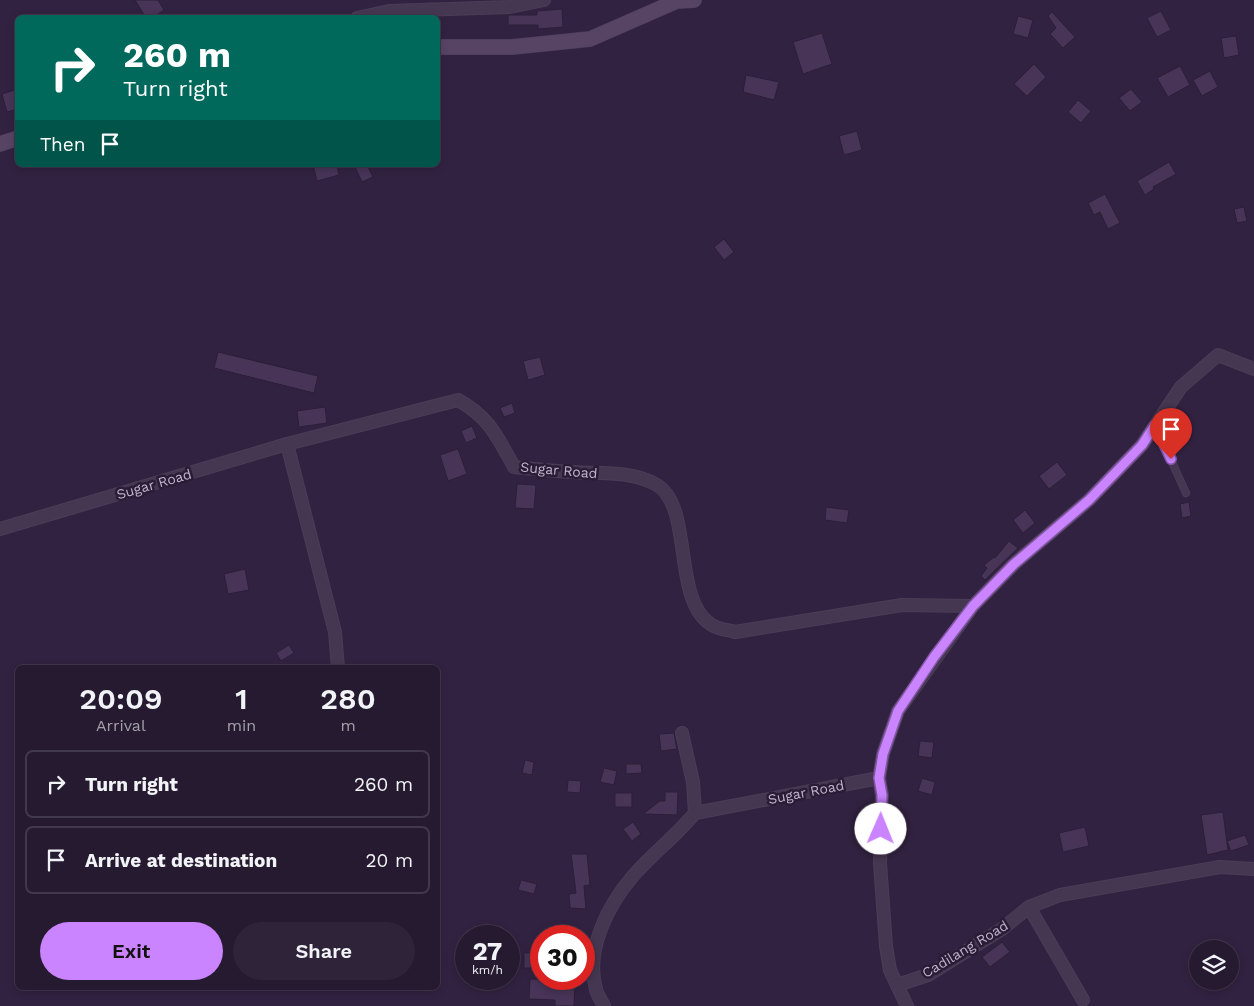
<!DOCTYPE html>
<html lang="en">
<head>
<meta charset="utf-8">
<style>
	:root { --surface:#261a31; --page:#2e2339; --text:#f1f3f6; --muted:#a4a1ab; --line:#42384d; --accent:#ca84ff }
	body { margin:0; font-family:"Work Sans",sans-serif; background:var(--page); color:var(--text); height:100vh; display:flex; flex-direction:column; font-size:19px; white-space:nowrap }
	* { box-sizing:border-box; margin:0 }
	p { font-size:16px; color:var(--muted) }
	.icon { flex:none; width:28px; height:28px; fill:none; stroke:currentColor; stroke-width:2; stroke-linecap:round; stroke-linejoin:round }
	.map { position:relative; flex:1; overflow:hidden }
	.side { position:absolute; left:15px; top:665px; width:425px; height:325px; display:flex; flex-direction:column; background:var(--surface); border-radius:8px; box-shadow:0 2px 8px #0003,0 0 0 1px var(--line) }
	.side>* { flex:none }
	.hud { position:absolute; left:15px; top:15px; width:425px; height:152px; border-radius:8px; box-shadow:0 2px 8px #0003,0 0 0 1px var(--line); background:#00695c; color:#fff; overflow:hidden }
	.buttons { position:absolute; left:1189px; top:940px; display:grid; gap:10px }
	.buttons a { display:grid; place-items:center; width:50px; height:50px; border-radius:50%; background:var(--surface); box-shadow:0 2px 8px #0003,0 0 0 1px var(--line); font-size:25px }
	.speed { position:absolute; left:455px; top:925px; display:flex; gap:10px; font-size:25px; font-weight:700; text-align:center }
	.speed>* { display:grid; place-content:center; width:65px; height:65px; border-radius:50%; background:var(--surface); box-shadow:0 2px 8px #0003,0 0 0 1px var(--line); line-height:1 }
	.speed small { font-size:12px; font-weight:400 }
	.speed .limit { border:8px solid #d22; background:#fff; color:#111 }
	.pin { position:absolute; display:grid; place-items:center; width:42px; height:42px; color:#fff; margin:-51px -21px; border-radius:50% 50% 50% 0; rotate:-45deg; box-shadow:0 0 5px #0007 }
	.pin .icon { rotate:45deg }
	.me { position:absolute; width:55px; margin:-28px; rotate:1deg; stroke-linejoin:round; filter:drop-shadow(0 0 4px #0008) }
	.turn { display:flex; align-items:center; gap:18px; height:105px; padding:0 25px; font-size:22px }
	.turn .icon { width:65px; height:65px; stroke-width:2.5 }
	.turn b { display:block; font-size:35px; line-height:42px }
	.then { display:flex; align-items:center; height:48px; padding:0 25px; background:#0003; gap:10px; font-size:19px }
	.eta { display:flex; justify-content:space-evenly; align-items:center; height:85px; text-align:center }
	.eta b { font-size:30px; font-weight:600; line-height:35px }
	.cta { display:flex; gap:10px; margin-top:auto; padding:10px 25px }
	.cta a { flex:1; height:58px; border-radius:30px; background:var(--accent); color:#111; font-size:20px; font-weight:600; line-height:58px; text-align:center }
	.cta a+a { background:var(--page); color:var(--text) }
	ul { padding:0; list-style:none }
	li { display:flex; align-items:center; gap:15px; height:68px; margin:0 10px 8px; padding:0 15px; border:2px solid var(--line); border-radius:8px }
	li div { flex:1 }
	li b { display:block; font-size:19px }
	li em { font-style:normal }
	.map>svg:first-child { display:block }
	.building { fill:#473457; stroke:#2c1e38 }
	.lines { fill:none; stroke-linecap:round; stroke-linejoin:round }
	.lane-casing { stroke:#4b3d57; stroke-width:8 }
	.street-casing { stroke:#4b3d57; stroke-width:14 }
	.secondary-casing { stroke:#4b3d57; stroke-width:16 }
	.lane { stroke:#453751; stroke-width:6 }
	.street { stroke:#453751; stroke-width:12 }
	.secondary { stroke:#574464; stroke-width:15 }
	.route-casing { stroke:#8356a6; stroke-width:12 }
	.route { stroke:#ca84ff; stroke-width:9 }
	.labels { text-anchor:middle; stroke-width:5; stroke-linejoin:round; paint-order:stroke }
	.street-label { font-size:14px; fill:#c1b3cb; stroke:#2a1c36 }
</style>
</head>
<body>
<div class="map">
<svg width="1254" height="1006" viewBox="0 0 1254 1006">
	<rect width="100%" height="100%" fill="#322241"/>
	<!-- building -->
	<g class="building">
		<polygon points="135,0 158,0 164,10 152,18 146,18"/>
		<polygon points="562,9 563,27 538,29 538,25 508,25 508,15 537,15 537,11"/>
		<polygon points="1161,11 1171,30 1157,37 1147,18"/>
		<polygon points="1052,12 1075,37 1063,48 1050,34 1056,28 1048,16"/>
		<polygon points="1018,16 1033,20 1028,38 1013,34"/>
		<polygon points="822,33 832,64 803,74 793,42"/>
		<polygon points="1236,36 1239,55 1224,58 1221,38"/>
		<polygon points="1034,64 1046,77 1027,96 1014,84"/>
		<polygon points="1180,66 1190,85 1168,97 1157,78"/>
		<polygon points="1210,71 1218,87 1202,96 1193,80"/>
		<polygon points="746,75 779,82 774,100 743,92"/>
		<polygon points="18,89 18,109 7,112 2,94"/>
		<polygon points="1131,89 1142,102 1130,111 1119,98"/>
		<polygon points="1078,100 1091,111 1081,123 1068,112"/>
		<polygon points="857,131 862,150 844,155 839,136"/>
		<polygon points="1169,162 1176,174 1153,187 1154,189 1145,195 1137,181"/>
		<polygon points="313,165 337,165 339,175 317,181"/>
		<polygon points="354,165 367,165 373,177 362,182"/>
		<polygon points="1105,194 1120,223 1108,229 1100,212 1094,215 1088,203"/>
		<polygon points="1244,207 1247,221 1237,223 1234,209"/>
		<polygon points="724,239 734,252 724,260 714,247"/>
		<polygon points="218,352 318,376 314,393 214,368"/>
		<polygon points="540,357 545,375 528,380 523,361"/>
		<polygon points="512,403 515,413 504,417 500,408"/>
		<polygon points="325,407 327,423 299,427 297,411"/>
		<polygon points="472,426 477,438 466,443 461,431"/>
		<polygon points="458,449 467,474 448,481 440,455"/>
		<polygon points="1057,462 1067,475 1049,489 1039,476"/>
		<polygon points="517,484 536,485 534,509 515,508"/>
		<polygon points="1189,502 1191,516 1182,518 1180,504"/>
		<polygon points="826,507 849,510 847,523 825,520"/>
		<polygon points="1025,510 1035,523 1023,533 1013,520"/>
		<polygon points="1009,541 1018,548 985,580 981,576 987,568 984,565 994,557 995,558"/>
		<polygon points="245,569 249,590 228,594 224,574"/>
		<polygon points="289,645 294,653 281,661 276,653"/>
		<polygon points="674,733 677,749 661,751 659,734"/>
		<polygon points="920,741 934,742 932,758 918,756"/>
		<polygon points="525,760 534,762 532,775 522,773"/>
		<polygon points="626,764 641,764 642,773 626,774"/>
		<polygon points="604,768 617,771 614,785 600,782"/>
		<polygon points="922,778 935,782 932,795 918,791"/>
		<polygon points="568,780 581,781 580,793 567,792"/>
		<polygon points="665,792 678,792 677,815 643,814 660,801 665,801"/>
		<rect x="615" y="793" width="17" height="14"/>
		<polygon points="1223,812 1228,850 1207,855 1201,815"/>
		<polygon points="633,822 641,834 632,841 623,829"/>
		<polygon points="1085,827 1089,846 1063,852 1059,833"/>
		<polygon points="1245,835 1249,845 1231,851 1227,841"/>
		<polygon points="571,854 587,854 590,885 584,886 586,909 570,908 569,894 576,893"/>
		<polygon points="521,880 537,884 534,894 518,890"/>
		<polygon points="1002,942 1010,952 990,967 982,957"/>
		<rect x="524" y="953" width="15" height="15"/>
		<polygon points="530,979 575,981 574,1006 555,1006 555,1000 529,999"/>
	</g>
	<g class="lines">
		<defs>
			<polyline id="lane" points="1155,425 1186,493"/>
			<g id="street">
				<polyline points="357,18 389,11 510,7 544,0"/>
				<polyline points="1254,369 1218,355 1181,387 1142,445 1089,500 1014,564 973,606 898,711 883,754 879,778 882,795 880,863 886,946 890,970 897,985 928,975 1002,929 1029,907 1060,895 1220,867 1254,869"/>
				<polyline points="287,444 335,632 338,668"/>
				<path d="M0 529 287 444 458 400C489 417 497 436 514 467 533 469 552 471 571 472 599 474 631 470 657 485 695 508 670 607 716 627 722 630 729 630 735 632L902 605 973 606"/>
				<polyline points="682,733 693,782 695,813"/>
				<polyline points="1029,907 1083,1000"/>
				<polyline points="897,985 907,1006"/>
				<path d="M604 1006C602 1001 597 995 596 989 585 950 608 905 633 876 652 854 676 836 695 813L879 778"/>
			</g>
			<g id="secondary">
				<polyline points="438,47 512,47 590,39 677,1 694,0"/>
				<polyline points="0,144 18,138"/>
			</g>
		</defs>
		<!-- lane casing -->
		<use href="#lane" class="lane-casing"/>
		<!-- street casing -->
		<use href="#street" class="street-casing"/>
		<!-- secondary casing -->
		<use href="#secondary" class="secondary-casing"/>
		<!-- lane -->
		<use href="#lane" class="lane"/>
		<!-- street -->
		<use href="#street" class="street"/>
		<!-- secondary -->
		<use href="#secondary" class="secondary"/>
	</g>
	<g class="lines">
		<defs>
			<polyline id="route" points="881,829 882,795 879,778 883,754 898,711 934,657 973,606 1014,564 1089,500 1142,445 1155,425 1171,459"/>
		</defs>
		<!-- route casing -->
		<use href="#route" class="route-casing"/>
		<!-- route -->
		<use href="#route" class="route"/>
	</g>
	<g class="labels">
		<!-- street labels -->
		<g class="street-label">
			<text transform="translate(559 470) rotate(5)" y="5">Sugar Road</text>
			<text transform="translate(154 484) rotate(-16)" y="5">Sugar Road</text>
			<text transform="translate(806 792) rotate(-11)" y="5">Sugar Road</text>
			<text transform="translate(965 949) rotate(-31)" y="5">Cadilang Road</text>
		</g>
	</g>
</svg>
<div class="buttons">
<a><svg class="icon" aria-label="layers" viewBox="0 0 24 24"><path d="M12 4l9 5-9 5-9-5zM3 14l9 5 9-5"/></svg></a>
</div>
<div class="speed"><div>27<small>km/h</small></div><div class="limit">30</div></div>
<div class="pin" style="left:1171px;top:459px;background:#d93025"><svg class="icon" aria-label="arrive" viewBox="0 0 24 24"><path d="M6 21V4h12l-3 4 3 4H6"/></svg></div>
<svg class="me" style="left:881px;top:829px" viewBox="-20 -20 40 40"><circle r="19" fill="#fff"/><path d="M0-13L10 11 0 6-10 11z" fill="#ca84ff"/></svg>
<div class="hud">
<div class="turn"><svg class="icon" aria-label="right" viewBox="0 0 24 24"><path d="M7 20v-9h11M14 6l5 5-5 5"/></svg><div><b>260 m</b>Turn right</div></div>
<div class="then">Then<svg class="icon" aria-label="arrive" viewBox="0 0 24 24"><path d="M6 21V4h12l-3 4 3 4H6"/></svg></div>
</div>
<section class="side">
<div class="eta">
<div><b>20:09</b><p>Arrival</p></div>
<div><b>1</b><p>min</p></div>
<div><b>280</b><p>m</p></div>
</div>
<ul>
<li><svg class="icon" aria-label="right" viewBox="0 0 24 24"><path d="M7 20v-9h11M14 6l5 5-5 5"/></svg><div><b>Turn right</b></div><em>260 m</em></li>
<li><svg class="icon" aria-label="arrive" viewBox="0 0 24 24"><path d="M6 21V4h12l-3 4 3 4H6"/></svg><div><b>Arrive at destination</b></div><em>20 m</em></li>
</ul>
<div class="cta"><a>Exit</a><a>Share</a></div>
</section>
</div>
</body>
</html>
